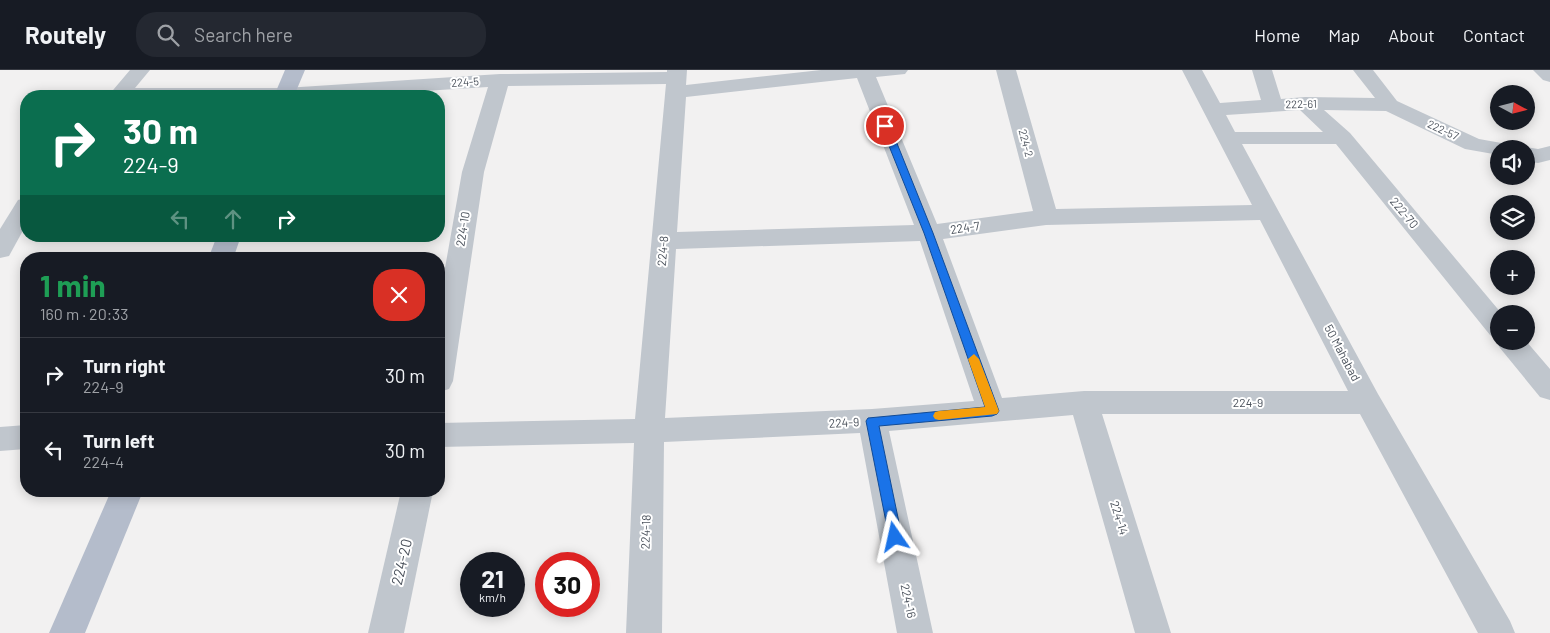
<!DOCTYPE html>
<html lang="en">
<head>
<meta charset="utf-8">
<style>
	:root { --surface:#171b24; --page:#242831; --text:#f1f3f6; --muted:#9ea1a6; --line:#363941 }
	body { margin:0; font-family:Barlow,sans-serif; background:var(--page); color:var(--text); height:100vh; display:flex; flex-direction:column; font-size:19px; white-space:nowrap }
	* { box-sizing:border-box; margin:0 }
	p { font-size:16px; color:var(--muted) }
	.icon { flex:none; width:28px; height:28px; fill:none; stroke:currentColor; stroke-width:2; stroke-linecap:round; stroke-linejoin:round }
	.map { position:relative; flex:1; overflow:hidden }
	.sheet { position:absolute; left:20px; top:182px; width:425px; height:245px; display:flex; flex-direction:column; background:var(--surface); border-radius:20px; box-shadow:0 2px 12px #0003 }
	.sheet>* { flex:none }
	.banner { position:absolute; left:20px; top:20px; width:425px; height:152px; border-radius:20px; box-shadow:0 2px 12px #0003; background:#0b6e4f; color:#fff; overflow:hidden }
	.needle { width:32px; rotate:97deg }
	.fabs { position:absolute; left:1490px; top:15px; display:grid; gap:10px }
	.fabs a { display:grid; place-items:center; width:45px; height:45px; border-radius:50%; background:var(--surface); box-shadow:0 2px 12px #0003; font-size:25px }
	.speed { position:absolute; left:460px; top:482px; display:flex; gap:10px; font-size:25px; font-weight:700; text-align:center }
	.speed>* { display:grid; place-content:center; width:65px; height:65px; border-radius:50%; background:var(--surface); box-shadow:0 2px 12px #0003; line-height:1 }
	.speed small { font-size:12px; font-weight:400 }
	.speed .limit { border:8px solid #d22; background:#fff; color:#111 }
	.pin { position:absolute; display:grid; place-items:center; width:42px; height:42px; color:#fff; margin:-21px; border:2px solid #fff; border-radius:50%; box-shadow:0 1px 5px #0007 }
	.me { position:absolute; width:55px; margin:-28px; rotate:349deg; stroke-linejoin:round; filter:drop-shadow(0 0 4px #0008) }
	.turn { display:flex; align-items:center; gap:18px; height:105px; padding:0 20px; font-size:22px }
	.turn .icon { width:65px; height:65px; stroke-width:2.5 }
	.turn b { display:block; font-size:35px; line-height:42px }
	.lanes { display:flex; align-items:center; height:48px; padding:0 20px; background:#0003; justify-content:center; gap:25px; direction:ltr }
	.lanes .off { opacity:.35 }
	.round { display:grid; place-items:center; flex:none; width:52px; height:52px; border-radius:20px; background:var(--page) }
	.headline { display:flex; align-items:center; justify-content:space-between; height:85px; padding:0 20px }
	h1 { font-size:30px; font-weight:700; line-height:38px; color:#1e9e55 }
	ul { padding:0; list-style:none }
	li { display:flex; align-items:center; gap:15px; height:75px; padding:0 20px; border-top:1px solid var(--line) }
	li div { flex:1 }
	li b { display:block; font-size:19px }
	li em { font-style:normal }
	header { display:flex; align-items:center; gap:30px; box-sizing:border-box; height:70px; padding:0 25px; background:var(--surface); border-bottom:1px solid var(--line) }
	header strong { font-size:24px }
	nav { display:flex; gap:28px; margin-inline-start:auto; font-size:18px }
	.search { width:350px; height:45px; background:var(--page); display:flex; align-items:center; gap:12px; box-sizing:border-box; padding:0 18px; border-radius:20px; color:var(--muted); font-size:19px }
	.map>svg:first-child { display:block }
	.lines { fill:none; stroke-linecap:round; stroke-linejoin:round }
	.minor { fill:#c0c6cd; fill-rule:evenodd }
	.major { fill:#b4bccb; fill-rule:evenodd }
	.route { fill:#1a73e8; stroke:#114b97 }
	.slow { fill:#f59e0b }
	.labels { text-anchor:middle; stroke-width:4; stroke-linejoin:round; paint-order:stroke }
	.far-street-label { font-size:11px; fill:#4a515b; stroke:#fff }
	.street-label { font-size:12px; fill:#4a515b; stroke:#fff }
	.near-street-label { font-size:15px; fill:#4a515b; stroke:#fff }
</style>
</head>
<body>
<header>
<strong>Routely</strong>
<div class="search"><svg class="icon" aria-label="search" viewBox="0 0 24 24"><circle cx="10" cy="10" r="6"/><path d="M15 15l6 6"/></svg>Search here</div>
<nav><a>Home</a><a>Map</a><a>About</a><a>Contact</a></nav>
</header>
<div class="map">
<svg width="1550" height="563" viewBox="0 0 1550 563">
	<rect width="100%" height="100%" fill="#f2f1f1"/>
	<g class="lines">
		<!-- minor -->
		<g class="minor">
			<path d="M130 0H150L135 18H285L500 4 667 2V0H687L686 15 821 0H908L905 4 876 7 937 154 1033 141 996 0H1016L1056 139 1252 135 1182 0H1202L1220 33 1261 30 1252 0H1272L1281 29 1305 27 1375 28 1353 0H1373L1397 31 1479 69 1507 74 1510 79H1499V85L1465 79 1386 41 1324 40 1350 63 1502 244H1499V271H1526L1550 299V330L1540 327 1500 278 1496 271 1498 268 1490 265 1336 74H1242L1378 324 1510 551 1515 563H1478L1360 344H1102L1171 563H1135L1073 345 889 361 933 563H897L860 363 664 372 662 563H626L634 373 439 377V353L635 349 666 14 508 16 484 102 453 311 449 319 439 322V232L462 102 488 17 343 26H108ZM857 8 914 155 677 162 686 27ZM1300 40 1323 62H1235L1226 45ZM1260 150 1348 321H1084L1002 328 943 169 1046 155ZM920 171 974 331 872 339 665 348 676 179Z"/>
			<polygon points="1533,0 1550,0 1550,12 1543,10"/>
			<polygon points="1550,76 1550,90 1538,93 1526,91 1526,79 1521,79 1526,77 1538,79"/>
			<polygon points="26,128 26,155 9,186 0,188 0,159 18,130"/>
			<polygon points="26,355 26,379 0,381 0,357"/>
			<polygon points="401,421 433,421 404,563 368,563"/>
		</g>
		<!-- major -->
		<g class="major">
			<polygon points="285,0 305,0 294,26 274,26"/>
			<polygon points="217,166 241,166 233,189 208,189"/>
			<polygon points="111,421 143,421 85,563 49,563"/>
		</g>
	</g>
	<!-- route -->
	<polygon class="route" points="885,53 890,56 933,163 999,341 997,344 992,346 879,356 902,467 900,471 895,473 891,471 889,467 866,351 868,348 985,337 924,163 881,56"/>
	<!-- slow -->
	<polygon class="slow" points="974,284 979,289 999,341 997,344 939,350 935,349 933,346 935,342 939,341 985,337 968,289"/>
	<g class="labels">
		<!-- far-street labels -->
		<g class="far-street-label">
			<text transform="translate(465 12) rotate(-4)" y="4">224-5</text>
			<text transform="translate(1301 34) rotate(-1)" y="4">222-61</text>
			<text transform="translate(1443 60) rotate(25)" y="4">222-57</text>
			<text transform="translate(1026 73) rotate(75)" y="4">224-2</text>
		</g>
		<!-- street labels -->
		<g class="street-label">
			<text transform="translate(1404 143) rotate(50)" y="4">222-70</text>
			<text transform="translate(965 158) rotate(-8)" y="4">224-7</text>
			<text transform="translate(463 159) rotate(-81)" y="4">224-10</text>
			<text transform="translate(663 181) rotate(-85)" y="4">224-8</text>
			<text transform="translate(1342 283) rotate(62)" y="4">50 Mahabad</text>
			<text x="1248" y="337">224-9</text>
			<text transform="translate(844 353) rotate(-3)" y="4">224-9</text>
			<text transform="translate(1119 448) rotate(73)" y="4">224-14</text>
			<text transform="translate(646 462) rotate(-88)" y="4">224-18</text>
			<text transform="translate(908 531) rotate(78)" y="4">224-16</text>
		</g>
		<!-- near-street labels -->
		<g class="near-street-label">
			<text transform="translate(402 492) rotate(-77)" y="5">224-20</text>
		</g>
	</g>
</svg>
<div class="fabs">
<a><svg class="needle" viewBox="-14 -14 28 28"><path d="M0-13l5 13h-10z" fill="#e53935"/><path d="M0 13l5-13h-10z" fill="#9ea1a6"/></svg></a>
<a><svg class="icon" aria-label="sound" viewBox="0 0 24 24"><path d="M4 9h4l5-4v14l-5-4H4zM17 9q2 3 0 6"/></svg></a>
<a><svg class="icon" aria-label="layers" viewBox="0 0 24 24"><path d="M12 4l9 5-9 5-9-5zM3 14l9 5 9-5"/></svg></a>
<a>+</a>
<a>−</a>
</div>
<div class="speed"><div>21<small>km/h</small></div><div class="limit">30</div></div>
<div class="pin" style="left:885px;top:56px;background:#d93025"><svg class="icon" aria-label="arrive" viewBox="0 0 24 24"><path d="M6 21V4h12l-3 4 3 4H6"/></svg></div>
<svg class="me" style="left:895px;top:467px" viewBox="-20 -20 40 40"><path d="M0-17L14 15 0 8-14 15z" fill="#1a73e8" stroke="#fff" stroke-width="4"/></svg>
<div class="banner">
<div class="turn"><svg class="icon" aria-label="right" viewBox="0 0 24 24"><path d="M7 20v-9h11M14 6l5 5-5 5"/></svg><div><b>30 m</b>224-9</div></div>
<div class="lanes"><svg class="icon off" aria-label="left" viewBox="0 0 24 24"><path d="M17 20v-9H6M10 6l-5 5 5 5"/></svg><svg class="icon off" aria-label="ahead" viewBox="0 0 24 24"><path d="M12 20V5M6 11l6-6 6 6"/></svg><svg class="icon" aria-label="right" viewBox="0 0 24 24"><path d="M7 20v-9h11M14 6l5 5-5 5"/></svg></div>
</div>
<section class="sheet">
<div class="headline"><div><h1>1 min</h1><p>160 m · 20:33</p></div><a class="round" style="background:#d93025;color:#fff"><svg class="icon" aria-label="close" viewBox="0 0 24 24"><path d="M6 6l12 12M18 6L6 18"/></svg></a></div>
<ul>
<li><svg class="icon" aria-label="right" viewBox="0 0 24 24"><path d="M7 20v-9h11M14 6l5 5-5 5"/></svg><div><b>Turn right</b><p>224-9</p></div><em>30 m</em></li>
<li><svg class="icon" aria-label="left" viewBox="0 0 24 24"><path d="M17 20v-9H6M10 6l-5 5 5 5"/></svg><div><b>Turn left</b><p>224-4</p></div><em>30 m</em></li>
</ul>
</section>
</div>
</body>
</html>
